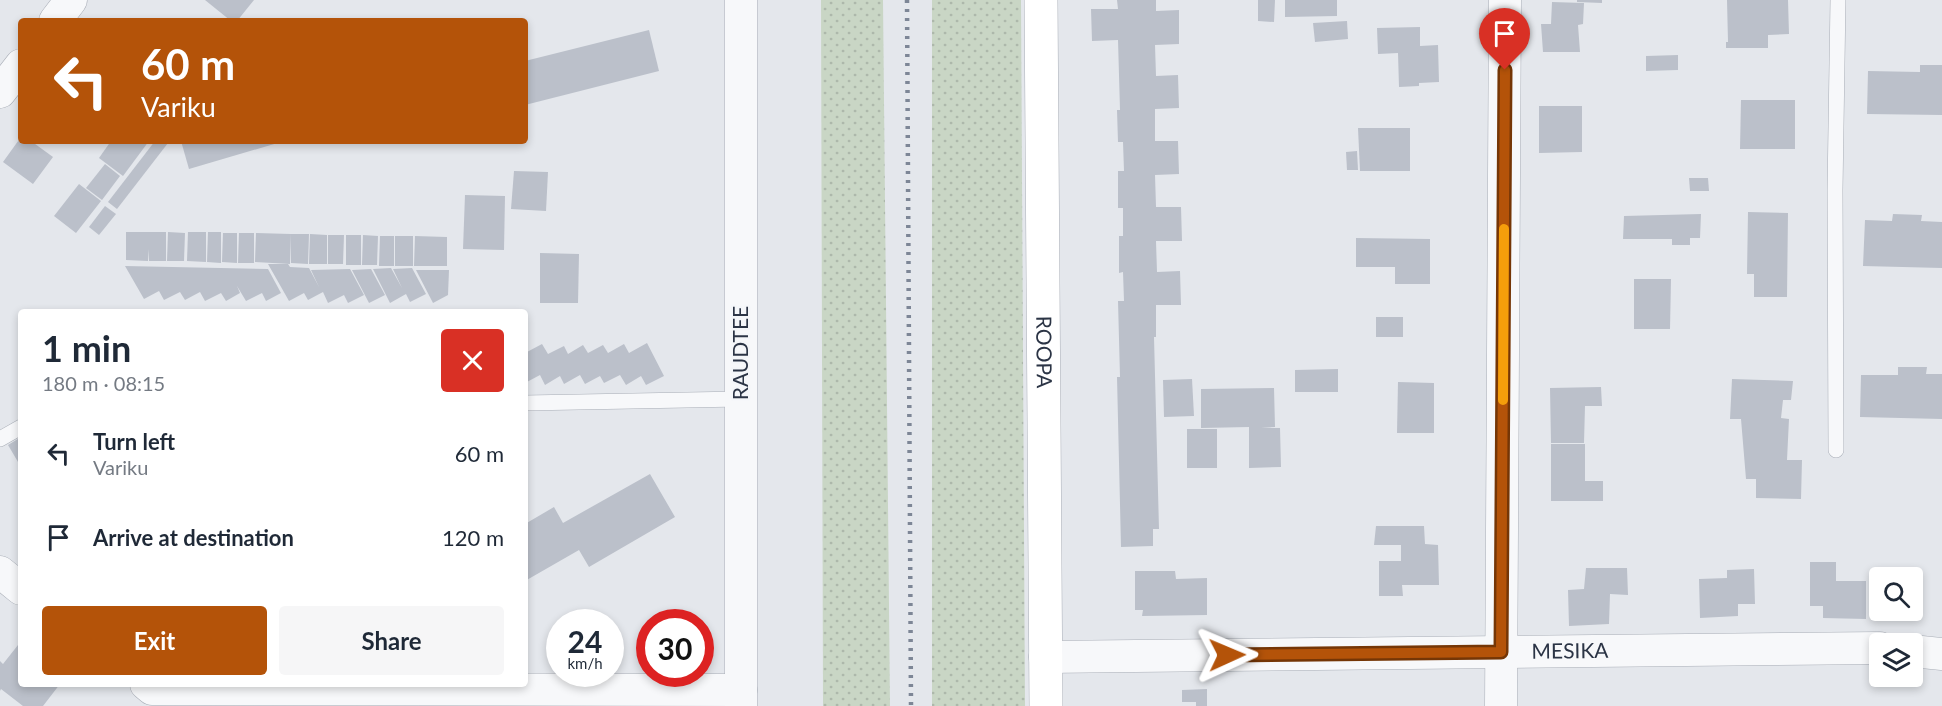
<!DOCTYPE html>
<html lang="en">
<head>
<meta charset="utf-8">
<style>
	:root { --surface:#fff; --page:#f6f6f7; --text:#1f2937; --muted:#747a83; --accent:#b45309 }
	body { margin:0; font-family:Lato,sans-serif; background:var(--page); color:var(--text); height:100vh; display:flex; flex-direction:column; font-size:22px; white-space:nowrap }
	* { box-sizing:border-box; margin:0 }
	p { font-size:20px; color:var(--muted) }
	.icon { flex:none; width:33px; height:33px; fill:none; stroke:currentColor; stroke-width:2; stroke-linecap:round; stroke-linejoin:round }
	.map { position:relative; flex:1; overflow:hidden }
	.side { position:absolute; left:18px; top:309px; width:510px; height:378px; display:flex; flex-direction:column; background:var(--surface); border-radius:6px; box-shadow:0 3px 9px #0003 }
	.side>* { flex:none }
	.banner { position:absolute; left:18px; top:18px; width:510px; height:126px; border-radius:6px; box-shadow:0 3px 9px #0003; background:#b45309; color:#fff; overflow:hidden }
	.buttons { position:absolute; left:1869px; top:567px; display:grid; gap:12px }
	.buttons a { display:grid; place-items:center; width:54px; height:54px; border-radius:6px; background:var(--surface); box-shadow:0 3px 9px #0003; font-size:30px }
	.speed { position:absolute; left:546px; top:609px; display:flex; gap:12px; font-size:30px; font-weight:700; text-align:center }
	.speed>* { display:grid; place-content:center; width:78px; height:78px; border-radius:50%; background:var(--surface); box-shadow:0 3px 9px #0003; line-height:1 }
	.speed small { font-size:15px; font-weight:400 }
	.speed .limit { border:9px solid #d22; background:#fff; color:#111 }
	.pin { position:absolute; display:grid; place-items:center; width:51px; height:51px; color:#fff; margin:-62px -26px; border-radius:50% 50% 50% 0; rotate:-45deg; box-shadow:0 0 6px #0007 }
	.pin .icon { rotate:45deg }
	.me { position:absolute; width:66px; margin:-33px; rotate:89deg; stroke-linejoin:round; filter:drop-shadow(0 0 4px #0008) }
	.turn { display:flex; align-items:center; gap:21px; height:126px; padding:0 24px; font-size:27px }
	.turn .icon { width:78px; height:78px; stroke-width:2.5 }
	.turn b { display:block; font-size:42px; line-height:51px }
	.round { display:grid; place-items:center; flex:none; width:63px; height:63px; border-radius:6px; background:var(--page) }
	.head { display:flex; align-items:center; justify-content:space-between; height:102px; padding:0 24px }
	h1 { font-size:36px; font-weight:700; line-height:45px }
	.button { display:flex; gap:12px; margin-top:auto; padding:12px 24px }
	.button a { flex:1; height:69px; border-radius:6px; background:var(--accent); color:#fff; font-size:24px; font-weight:700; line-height:69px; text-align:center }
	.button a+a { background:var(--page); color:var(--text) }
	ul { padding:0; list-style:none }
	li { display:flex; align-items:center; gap:18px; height:84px; padding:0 24px }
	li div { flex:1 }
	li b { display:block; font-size:22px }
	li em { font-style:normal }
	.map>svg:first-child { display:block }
	.grass { fill:url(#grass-dots) }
	.building { fill:#bbc0ca }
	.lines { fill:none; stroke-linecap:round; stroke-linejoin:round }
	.lane-casing { stroke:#a9aeb7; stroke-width:16 }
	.street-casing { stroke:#a9aeb7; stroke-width:33 }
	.secondary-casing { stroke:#a9aeb7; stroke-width:34 }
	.lane { stroke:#f7f8fa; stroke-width:15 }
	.street { stroke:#f7f8fa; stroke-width:32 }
	.secondary { stroke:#fff; stroke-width:33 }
	.rail { stroke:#7d8696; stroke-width:4.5; stroke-dasharray:3 6; stroke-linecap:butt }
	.route-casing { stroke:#753606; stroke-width:15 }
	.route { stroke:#b45309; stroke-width:10 }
	.slow { stroke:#f59e0b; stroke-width:10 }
	.labels { text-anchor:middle; stroke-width:4.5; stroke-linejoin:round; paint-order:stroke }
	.street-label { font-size:21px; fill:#2b3445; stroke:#f4f6f9 }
</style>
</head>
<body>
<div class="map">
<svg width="1942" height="706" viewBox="0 0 1942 706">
	<defs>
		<pattern id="grass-dots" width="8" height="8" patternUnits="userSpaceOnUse" patternTransform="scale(1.5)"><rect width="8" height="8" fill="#c9d6c5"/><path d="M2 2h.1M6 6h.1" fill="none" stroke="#adb8ab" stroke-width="1.8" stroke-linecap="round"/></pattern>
	</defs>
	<rect width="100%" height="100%" fill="#e4e7ec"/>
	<!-- grass -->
	<g class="grass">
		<polygon points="821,0 883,0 890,706 823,706"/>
		<polygon points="932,0 1021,0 1025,706 932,706"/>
	</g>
	<!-- building -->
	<g class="building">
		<polygon points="205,0 254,0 237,21 231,21"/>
		<polygon points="1117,0 1156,0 1156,11 1179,10 1179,44 1155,45 1156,76 1178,75 1179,108 1155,109 1155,141 1178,141 1179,174 1155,175 1156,207 1181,207 1182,241 1156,241 1157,272 1180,271 1181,305 1156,305 1156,337 1154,337 1159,529 1153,529 1153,546 1121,547 1117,377 1120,377 1118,301 1124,301 1123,272 1119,273 1119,236 1123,236 1123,208 1118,208 1118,171 1124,171 1123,142 1118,142 1117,110 1120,110 1118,40 1092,41 1091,9 1118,9"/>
		<polygon points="1258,0 1275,0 1274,22 1258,21"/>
		<polygon points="1285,0 1337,0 1337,16 1285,17"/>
		<polygon points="1577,0 1602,0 1602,3 1577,2"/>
		<polygon points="1727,0 1788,0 1789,34 1768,35 1768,48 1726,48 1726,42 1728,42"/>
		<polygon points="1552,2 1584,3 1583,24 1578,25 1580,52 1543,52 1541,24 1551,24"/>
		<polygon points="1347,21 1348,39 1315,42 1313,23"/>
		<polygon points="1420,27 1420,46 1438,45 1439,82 1419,83 1419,86 1399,87 1398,53 1378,54 1377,28"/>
		<polygon points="649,30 659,71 525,105 525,61"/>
		<polygon points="1678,55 1678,70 1646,71 1646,56"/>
		<polygon points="1920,65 1942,65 1942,115 1867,114 1868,71 1920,72"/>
		<polygon points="1741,100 1795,100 1795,149 1740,149"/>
		<polygon points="1539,106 1582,106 1582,152 1539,153"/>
		<polygon points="1358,128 1410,128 1410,171 1360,171"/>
		<polygon points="21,137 21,141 31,141 53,157 33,184 3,162"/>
		<polygon points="111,141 149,141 123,176 99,158"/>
		<polygon points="155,141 164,141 168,143 117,209 108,202"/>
		<polygon points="181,141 281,141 281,142 189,169"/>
		<polygon points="1357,151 1358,170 1347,170 1346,152"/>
		<polygon points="105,164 120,176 102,200 86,188"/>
		<polygon points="514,171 548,172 546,211 511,209"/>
		<polygon points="1689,178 1708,178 1709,191 1690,191"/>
		<polygon points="79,184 101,201 76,233 54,216"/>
		<polygon points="465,195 505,196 504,250 463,249"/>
		<polygon points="105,206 116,214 99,235 89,227"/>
		<polygon points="1748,212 1788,213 1787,297 1754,297 1754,274 1747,274"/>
		<polygon points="1701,214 1700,238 1690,238 1690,245 1672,245 1672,239 1623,239 1624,216"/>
		<polygon points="1893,214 1922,215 1921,221 1942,222 1942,268 1863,266 1865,220 1892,221"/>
		<polygon points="126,232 166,232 166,261 149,261 149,249 148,261 126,260"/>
		<polygon points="168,232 185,233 184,261 167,261"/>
		<polygon points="188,232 206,232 206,262 187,261"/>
		<polygon points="208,232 221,232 221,263 207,262"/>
		<polygon points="223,233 237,233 237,263 222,262"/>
		<polygon points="239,233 254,233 254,263 238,263"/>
		<polygon points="256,233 291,234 290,264 255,262"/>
		<polygon points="291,234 309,234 308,264 291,263"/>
		<polygon points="310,234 327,235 327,264 309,264"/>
		<polygon points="328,235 344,235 343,264 328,264"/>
		<rect x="346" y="235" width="15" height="30"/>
		<polygon points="363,235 378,236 377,265 362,265"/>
		<polygon points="380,236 394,236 394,266 379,266"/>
		<rect x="395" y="236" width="18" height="30"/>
		<polygon points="415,236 447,237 447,266 414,266"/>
		<polygon points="1356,238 1430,239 1430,284 1395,284 1395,267 1356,267"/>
		<polygon points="540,253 579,254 578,303 540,303"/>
		<polygon points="268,264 288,264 290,267 309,268 319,287 311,270 350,269 364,295 348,303 344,295 328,303 323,292 308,300 304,293 289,301"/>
		<polygon points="125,266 268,269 281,293 266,301 262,293 246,301 237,286 240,293 226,301 221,293 205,301 200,292 185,300 180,292 164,300 159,291 144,299"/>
		<polygon points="391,268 402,288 393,269 412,268 426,294 410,302 406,294 390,303 373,269"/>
		<polygon points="371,269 385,295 369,303 352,270"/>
		<polygon points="416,270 449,270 448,295 433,303"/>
		<polygon points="1634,279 1671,279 1670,329 1634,329"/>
		<rect x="1376" y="317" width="27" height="20"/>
		<polygon points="647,343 664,376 646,385 641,376 626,385 620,375 604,383 600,376 585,384 580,375 564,384 560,376 545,385 540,375 525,383 525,348 527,352 542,344 548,354 564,346 568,354 583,345 588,353 603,345 608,353 624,344 629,353"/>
		<polygon points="1898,367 1927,367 1926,374 1942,374 1942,419 1860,417 1861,375 1898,375"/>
		<polygon points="1338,369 1338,392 1295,392 1295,370"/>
		<polygon points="1192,379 1194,416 1164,417 1163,380"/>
		<polygon points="1732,379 1793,381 1791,400 1783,400 1781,418 1789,419 1787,460 1802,460 1801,499 1756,498 1756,479 1746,479 1741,419 1730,419"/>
		<polygon points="1398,382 1434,383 1434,433 1397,433"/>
		<polygon points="1601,387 1602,406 1585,406 1584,443 1551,443 1550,388"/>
		<polygon points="1274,388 1275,427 1261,428 1280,428 1281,467 1249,468 1249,427 1201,428 1201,389"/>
		<rect x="1187" y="429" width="30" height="39"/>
		<polygon points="21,437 21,467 8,445"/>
		<polygon points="1551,444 1585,444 1585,481 1603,481 1603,501 1551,501"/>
		<polygon points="650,474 675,517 589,567 579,550 525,581 525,524 554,507 563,523"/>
		<polygon points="1376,526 1424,526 1425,544 1438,545 1439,585 1402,585 1403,596 1379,596 1379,561 1401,561 1401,545 1374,545"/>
		<polygon points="1810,562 1836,562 1836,581 1866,581 1866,619 1823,618 1823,606 1810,606"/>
		<polygon points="1586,568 1627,568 1628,595 1610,594 1609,624 1569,626 1568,590 1584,589"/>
		<polygon points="1754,569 1755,604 1738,604 1738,616 1700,618 1699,579 1727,578 1727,570"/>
		<polygon points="1135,571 1175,571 1176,579 1207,578 1207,615 1142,616 1143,610 1135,610"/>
		<polygon points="18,645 21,648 21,684 60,684 43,706 23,706 1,689 0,691 0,661 3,664"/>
		<polygon points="1207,689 1207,706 1196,706 1196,702 1182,702 1182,690"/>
	</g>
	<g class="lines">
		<defs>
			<g id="lane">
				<polyline points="525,403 741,399"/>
				<polyline points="0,439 21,427"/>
				<polyline points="1836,450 1835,190 1838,0"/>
			</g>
			<g id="street">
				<polyline points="55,21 71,0"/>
				<polyline points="0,92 21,65"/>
				<polyline points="0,572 21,589"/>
				<polyline points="1912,651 1942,654"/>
				<path id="s1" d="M1045 657 1880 648"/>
				<polyline points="146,684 152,689 741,690"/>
				<polyline points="741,706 741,0"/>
				<polyline points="1501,706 1505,0"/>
			</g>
			<g id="secondary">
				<path id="s2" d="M1041 0 1046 706"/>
			</g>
		</defs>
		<!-- lane casing -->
		<use href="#lane" class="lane-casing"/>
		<!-- street casing -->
		<use href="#street" class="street-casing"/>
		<!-- secondary casing -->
		<use href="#secondary" class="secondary-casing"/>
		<!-- lane -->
		<use href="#lane" class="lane"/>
		<!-- street -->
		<use href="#street" class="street"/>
		<!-- secondary -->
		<use href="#secondary" class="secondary"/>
		<!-- rail -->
		<polyline class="rail" points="907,0 911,706"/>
	</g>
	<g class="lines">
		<defs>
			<polyline id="route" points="1227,655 1501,652 1505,70"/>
		</defs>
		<!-- route casing -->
		<use href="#route" class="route-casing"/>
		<!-- route -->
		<use href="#route" class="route"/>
		<!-- slow -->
		<polyline class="slow" points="1503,400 1504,229"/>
	</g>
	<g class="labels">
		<!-- street labels -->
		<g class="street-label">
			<text transform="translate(741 353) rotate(-90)" y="7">RAUDTEE</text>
			<text dy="7" stroke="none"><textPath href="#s2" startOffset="352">ROOPA</textPath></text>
			<text dy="7" stroke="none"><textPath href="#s1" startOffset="525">MESIKA</textPath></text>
		</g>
	</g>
</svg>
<div class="buttons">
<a><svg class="icon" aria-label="search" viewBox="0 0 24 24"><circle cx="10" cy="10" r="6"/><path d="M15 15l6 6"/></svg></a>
<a><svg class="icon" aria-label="layers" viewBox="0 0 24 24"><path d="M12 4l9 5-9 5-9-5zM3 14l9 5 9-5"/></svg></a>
</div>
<div class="speed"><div>24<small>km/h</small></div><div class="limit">30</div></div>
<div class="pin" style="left:1505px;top:70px;background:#d93025"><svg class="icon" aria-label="arrive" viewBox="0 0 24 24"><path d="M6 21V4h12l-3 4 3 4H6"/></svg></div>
<svg class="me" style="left:1227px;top:655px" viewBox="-20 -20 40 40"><path d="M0-17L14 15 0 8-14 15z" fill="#b45309" stroke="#fff" stroke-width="4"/></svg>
<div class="banner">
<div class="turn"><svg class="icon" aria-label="left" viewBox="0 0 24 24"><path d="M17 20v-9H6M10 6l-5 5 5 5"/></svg><div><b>60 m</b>Variku</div></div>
</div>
<section class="side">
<div class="head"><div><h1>1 min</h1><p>180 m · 08:15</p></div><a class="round" style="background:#d93025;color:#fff"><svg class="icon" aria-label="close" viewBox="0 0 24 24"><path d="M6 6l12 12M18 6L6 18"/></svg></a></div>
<ul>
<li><svg class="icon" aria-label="left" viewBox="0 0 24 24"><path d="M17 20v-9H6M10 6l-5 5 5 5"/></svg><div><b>Turn left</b><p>Variku</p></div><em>60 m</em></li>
<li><svg class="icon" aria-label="arrive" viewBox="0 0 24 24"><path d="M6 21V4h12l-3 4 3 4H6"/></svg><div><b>Arrive at destination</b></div><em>120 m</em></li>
</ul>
<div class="button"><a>Exit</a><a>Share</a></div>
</section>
</div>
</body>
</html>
